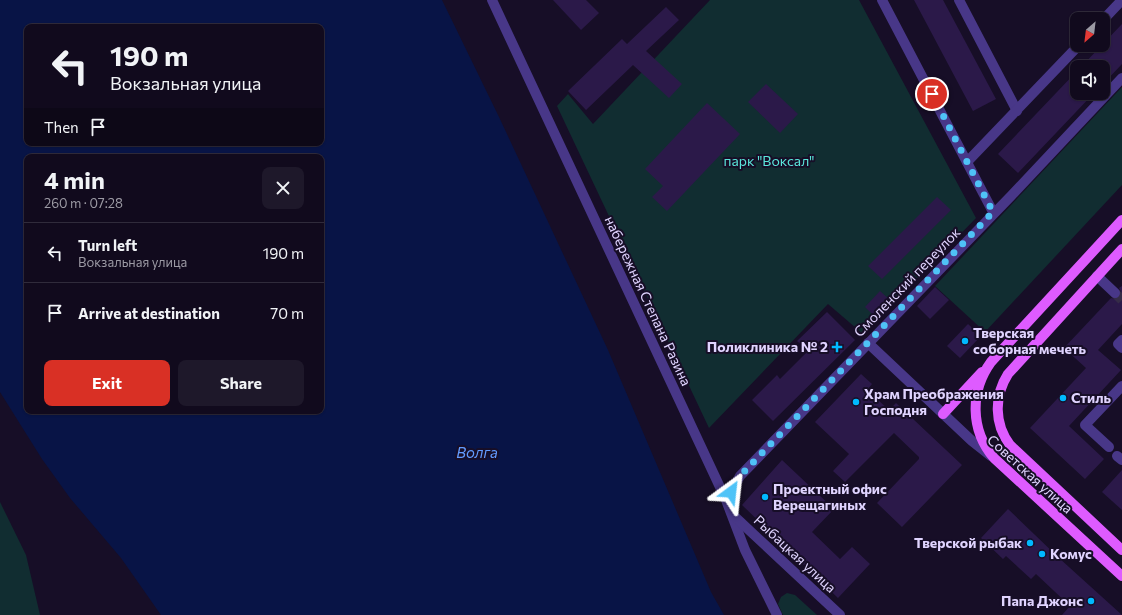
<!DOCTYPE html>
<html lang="en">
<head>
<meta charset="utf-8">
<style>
	:root { --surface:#110a1d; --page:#1e182a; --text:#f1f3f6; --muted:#9c9aa4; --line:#302b3b; --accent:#d93025 }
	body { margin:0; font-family:Commissioner,sans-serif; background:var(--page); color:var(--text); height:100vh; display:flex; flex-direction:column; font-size:15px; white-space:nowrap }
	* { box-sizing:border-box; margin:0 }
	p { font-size:13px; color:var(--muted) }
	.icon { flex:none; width:22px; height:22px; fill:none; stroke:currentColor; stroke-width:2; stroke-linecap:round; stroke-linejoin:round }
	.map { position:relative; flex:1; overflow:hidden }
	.side { position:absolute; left:24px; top:154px; width:300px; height:260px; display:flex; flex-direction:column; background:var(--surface); border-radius:8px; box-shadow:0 1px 3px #0004,0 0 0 1px var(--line) }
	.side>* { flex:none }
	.guide { position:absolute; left:24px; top:24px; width:300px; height:122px; border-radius:8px; box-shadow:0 1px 3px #0004,0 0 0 1px var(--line); background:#110a1d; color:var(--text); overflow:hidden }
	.needle { width:26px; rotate:208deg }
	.controls { position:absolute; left:1070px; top:12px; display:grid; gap:8px }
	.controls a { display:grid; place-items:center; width:40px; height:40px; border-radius:8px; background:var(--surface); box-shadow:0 1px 3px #0004,0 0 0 1px var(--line); font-size:20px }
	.pin { position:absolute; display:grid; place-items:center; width:34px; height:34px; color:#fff; margin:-17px; border:2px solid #fff; border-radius:50%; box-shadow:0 1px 4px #0007 }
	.me { position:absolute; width:44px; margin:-22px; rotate:30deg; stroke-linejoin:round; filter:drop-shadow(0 0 3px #0008) }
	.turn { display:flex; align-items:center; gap:14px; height:84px; padding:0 20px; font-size:18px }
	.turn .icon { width:52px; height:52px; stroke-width:2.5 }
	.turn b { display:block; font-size:28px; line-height:34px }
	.then { display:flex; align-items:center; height:38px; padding:0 20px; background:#0003; gap:8px; font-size:15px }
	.round { display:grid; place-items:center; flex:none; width:42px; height:42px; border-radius:8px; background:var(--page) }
	.overview { display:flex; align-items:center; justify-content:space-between; height:68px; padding:0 20px }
	h1 { font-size:24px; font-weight:700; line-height:30px }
	.action { display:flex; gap:8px; margin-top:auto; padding:8px 20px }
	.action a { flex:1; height:46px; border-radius:8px; background:var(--accent); color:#fff; font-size:16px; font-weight:700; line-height:46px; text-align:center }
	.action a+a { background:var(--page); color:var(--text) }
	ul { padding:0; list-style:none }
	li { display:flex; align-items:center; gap:12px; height:60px; padding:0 20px; border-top:1px solid var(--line) }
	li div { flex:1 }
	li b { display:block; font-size:15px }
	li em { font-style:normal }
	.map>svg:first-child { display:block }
	.green { fill:#112d31 }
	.water { fill:#081446; fill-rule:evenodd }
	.building { fill:#2b1949 }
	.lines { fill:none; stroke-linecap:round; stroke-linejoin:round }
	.minor-tunnel { stroke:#352c47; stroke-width:10; stroke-dasharray:10 5; stroke-linecap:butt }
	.minor { stroke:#483788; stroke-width:10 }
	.major { stroke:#de5bff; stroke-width:10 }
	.route { stroke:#4fc3f7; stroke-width:7; stroke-dasharray:0 12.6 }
	.poi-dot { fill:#00b9ff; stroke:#170e27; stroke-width:1.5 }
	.labels { text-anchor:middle; stroke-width:4; stroke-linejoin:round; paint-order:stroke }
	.park-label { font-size:14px; fill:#5ae5da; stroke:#170e27 }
	.street-label { font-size:14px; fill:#e0d4ff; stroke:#170e27 }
	.poi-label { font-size:14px; font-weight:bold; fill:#e0d4ff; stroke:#170e27; text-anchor:start }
	.water-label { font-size:15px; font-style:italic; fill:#629bff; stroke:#170e27 }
</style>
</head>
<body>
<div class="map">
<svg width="1122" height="615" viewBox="0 0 1122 615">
	<rect width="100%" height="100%" fill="#170e27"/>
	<!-- green -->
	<g class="green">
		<polygon points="710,0 859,0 976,218 863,334 828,304 709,428 557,106 568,94 593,124"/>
		<polygon points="1122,87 1122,185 985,332 935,286"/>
		<polygon points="0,502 26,555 40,615 0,615"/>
		<polygon points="787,593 795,595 817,615 783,615 778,604 781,597"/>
	</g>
	<!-- water -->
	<path class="water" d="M0 0H442L499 117 608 350 711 592 724 615H161L121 558 70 498 42 459 0 392ZM27 27H321V143H27ZM27 157H321V411H27Z"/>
	<!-- building -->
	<g class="building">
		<polygon points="553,0 586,0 599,13 581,30"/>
		<polygon points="914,0 943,0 996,99 973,111"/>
		<polygon points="666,7 679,20 646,51 682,84 669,98 633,65 586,110 568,91 622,39 627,44"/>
		<polygon points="1122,24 1122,64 1103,84 1103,67 1081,67"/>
		<polygon points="1077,71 1077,93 1094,93 1018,173 998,154"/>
		<polygon points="766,84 798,114 780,133 748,102"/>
		<polygon points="707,103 740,134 667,211 652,197 663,186 645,169"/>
		<polygon points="937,197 951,210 882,279 868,266"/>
		<polygon points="1122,286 1122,324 1098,350 1121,370 1069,426 1104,459 1085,479 1030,428 1086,368 1064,348 1111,298 1116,299 1120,297 1121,292 1119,288"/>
		<polygon points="935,287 949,300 930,319 917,306"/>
		<polygon points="880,291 891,301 875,317 865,307"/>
		<polygon points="827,312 855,340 773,421 752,400 777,375 780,379 808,351 797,341"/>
		<polygon points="968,324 981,336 960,358 947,346"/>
		<polygon points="861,374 872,384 867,390 889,410 896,403 962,465 902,527 877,503 919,459 919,457 894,433 845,482 833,471 849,454 815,422"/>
		<polygon points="782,460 834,509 812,532 840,559 852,547 870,564 838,598 742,505"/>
		<polygon points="1122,470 1122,510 1102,492"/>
		<polygon points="1008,509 1059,558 1122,615 1062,615 1070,606 1036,574 1031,579 1006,556 1003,559 981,538"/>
	</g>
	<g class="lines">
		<!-- minor-tunnel -->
		<polyline class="minor-tunnel" points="1115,293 1122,300"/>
		<!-- minor -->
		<g class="minor">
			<polyline points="492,0 726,500 745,550 777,615"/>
			<polyline points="882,0 993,212"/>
			<polyline points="959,0 1017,111"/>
			<polyline points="1103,20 1122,0"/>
			<polyline points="967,162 1079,45"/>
			<polyline points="1097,276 1115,293"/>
			<polyline points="1122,340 1118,344 1122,348"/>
			<polyline points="868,343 972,441 991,456"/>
			<polyline points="1109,447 1085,425 1122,386"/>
			<polyline points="1117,456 1122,460"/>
			<polyline points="730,508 731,492 740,476 1011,196 1122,78"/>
			<polyline points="734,516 840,615"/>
		</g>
		<!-- major -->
		<g class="major">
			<path d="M1122 220 991 362C970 391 970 430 994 458L1122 576"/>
			<path d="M1122 249 1008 374C994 396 994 424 1010 445L1122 550"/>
			<polyline points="943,414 982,372"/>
		</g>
	</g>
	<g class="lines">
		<!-- route -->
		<polyline class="route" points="731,492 740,476 993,212 932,94"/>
	</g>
	<!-- markers -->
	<g class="poi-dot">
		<circle cx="965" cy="341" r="4"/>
		<path d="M835 341h4v4h4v4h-4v4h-4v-4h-4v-4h4z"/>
		<circle cx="1063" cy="398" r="4"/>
		<circle cx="856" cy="402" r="4"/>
		<circle cx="765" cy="497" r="4"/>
		<circle cx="1030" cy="543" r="4"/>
		<circle cx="1042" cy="554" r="4"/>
		<circle cx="1091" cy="601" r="4"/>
	</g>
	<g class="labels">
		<!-- park labels -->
		<g class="park-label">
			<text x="769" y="166">парк "Воксал"</text>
		</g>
		<!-- street labels -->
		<g class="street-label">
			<text transform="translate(907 282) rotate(-46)" y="5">Смоленский переулок</text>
			<text transform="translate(648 301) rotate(65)" y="5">набережная Степана Разина</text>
			<text transform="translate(1030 474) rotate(42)" y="5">Советская улица</text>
			<text transform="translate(795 554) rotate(43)" y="5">Рыбацкая улица</text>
		</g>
		<!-- poi labels -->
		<g class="poi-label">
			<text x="973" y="338">Тверская<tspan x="973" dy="16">соборная мечеть</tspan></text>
			<text x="828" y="352" text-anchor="end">Поликлиника № 2</text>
			<text x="864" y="399">Храм Преображения<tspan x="864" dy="16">Господня</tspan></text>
			<text x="1071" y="403">Стиль</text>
			<text x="773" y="494">Проектный офис<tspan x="773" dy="16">Верещагиных</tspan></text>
			<text x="1022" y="548" text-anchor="end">Тверской рыбак</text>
			<text x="1050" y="559">Комус</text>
			<text x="1083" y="606" text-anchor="end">Папа Джонс</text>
		</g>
		<!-- water labels -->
		<g class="water-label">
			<text x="477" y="458">Волга</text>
		</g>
	</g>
</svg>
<div class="controls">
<a><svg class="needle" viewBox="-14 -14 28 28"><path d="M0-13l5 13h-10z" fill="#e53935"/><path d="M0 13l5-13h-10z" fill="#9c9aa4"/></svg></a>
<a><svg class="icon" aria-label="sound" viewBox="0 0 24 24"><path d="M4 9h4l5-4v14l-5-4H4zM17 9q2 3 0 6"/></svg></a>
</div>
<div class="pin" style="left:932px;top:94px;background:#d93025"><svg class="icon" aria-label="arrive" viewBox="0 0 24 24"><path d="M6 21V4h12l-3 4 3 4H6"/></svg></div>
<svg class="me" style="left:731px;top:492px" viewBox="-20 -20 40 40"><path d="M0-17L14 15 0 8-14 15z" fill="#4fc3f7" stroke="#fff" stroke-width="4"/></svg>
<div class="guide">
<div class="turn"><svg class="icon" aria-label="left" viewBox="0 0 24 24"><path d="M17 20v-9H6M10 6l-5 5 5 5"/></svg><div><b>190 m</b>Вокзальная улица</div></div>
<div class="then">Then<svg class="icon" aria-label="arrive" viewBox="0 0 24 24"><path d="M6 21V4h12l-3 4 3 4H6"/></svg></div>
</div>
<section class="side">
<div class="overview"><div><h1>4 min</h1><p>260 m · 07:28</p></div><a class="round"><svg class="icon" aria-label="close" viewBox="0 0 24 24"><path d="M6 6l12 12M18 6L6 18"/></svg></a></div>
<ul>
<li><svg class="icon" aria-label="left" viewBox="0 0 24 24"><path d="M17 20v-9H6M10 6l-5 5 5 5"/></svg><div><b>Turn left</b><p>Вокзальная улица</p></div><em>190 m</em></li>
<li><svg class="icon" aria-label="arrive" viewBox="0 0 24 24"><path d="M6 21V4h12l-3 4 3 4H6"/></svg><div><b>Arrive at destination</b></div><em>70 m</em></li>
</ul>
<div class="action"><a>Exit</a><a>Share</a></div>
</section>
</div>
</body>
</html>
